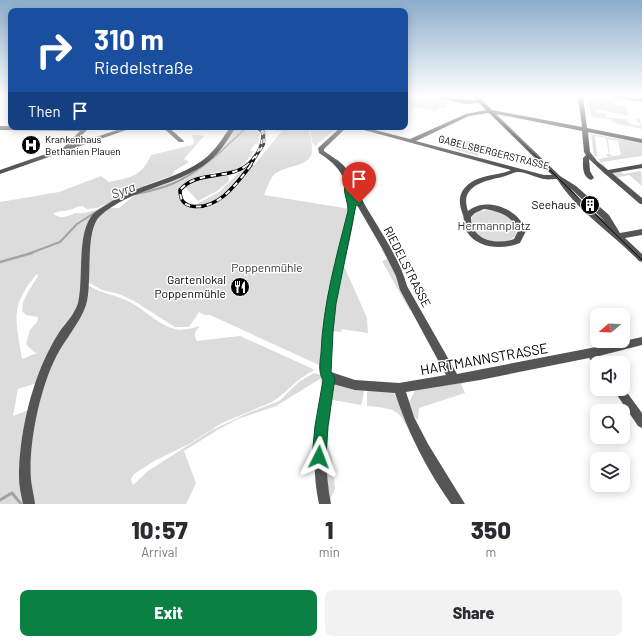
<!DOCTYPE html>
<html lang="en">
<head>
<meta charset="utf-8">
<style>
	:root { --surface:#fff; --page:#f2f2f3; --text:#2b2b33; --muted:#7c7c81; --accent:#0b8043 }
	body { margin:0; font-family:Barlow,sans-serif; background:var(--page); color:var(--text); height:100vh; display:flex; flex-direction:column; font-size:15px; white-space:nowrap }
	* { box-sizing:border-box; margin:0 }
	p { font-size:13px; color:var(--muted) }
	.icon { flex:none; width:22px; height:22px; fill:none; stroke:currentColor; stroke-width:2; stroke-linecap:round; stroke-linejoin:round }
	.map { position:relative; height:504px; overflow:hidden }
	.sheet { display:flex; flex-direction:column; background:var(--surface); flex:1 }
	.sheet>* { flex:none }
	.top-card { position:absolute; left:8px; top:8px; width:400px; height:122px; border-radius:8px; box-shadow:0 2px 10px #0003; background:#1a4fa0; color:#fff; overflow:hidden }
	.needle { width:26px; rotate:251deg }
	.fabs { position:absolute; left:590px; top:308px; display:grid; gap:8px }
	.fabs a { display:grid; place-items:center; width:40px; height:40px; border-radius:8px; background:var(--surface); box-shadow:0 2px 10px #0003; font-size:20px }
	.pin { position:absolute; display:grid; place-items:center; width:34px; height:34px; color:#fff; margin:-41px -17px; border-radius:50% 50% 50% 0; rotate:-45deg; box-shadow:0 0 4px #0007 }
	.pin .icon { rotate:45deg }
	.me { position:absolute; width:44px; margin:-22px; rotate:3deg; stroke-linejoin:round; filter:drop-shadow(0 0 3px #0008) }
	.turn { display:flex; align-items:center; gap:14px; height:84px; padding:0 20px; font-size:18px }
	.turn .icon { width:52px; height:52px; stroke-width:2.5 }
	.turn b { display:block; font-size:28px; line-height:34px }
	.then { display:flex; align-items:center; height:38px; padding:0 20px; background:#0003; gap:8px; font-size:15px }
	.eta { display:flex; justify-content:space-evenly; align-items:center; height:68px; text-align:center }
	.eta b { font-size:24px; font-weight:800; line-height:28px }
	.cta { display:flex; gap:8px; margin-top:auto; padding:8px 20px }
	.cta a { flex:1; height:46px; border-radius:8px; background:var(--accent); color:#fff; font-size:16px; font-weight:800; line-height:46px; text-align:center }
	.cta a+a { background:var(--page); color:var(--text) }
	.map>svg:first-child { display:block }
	.green { fill:#dcdcdc; fill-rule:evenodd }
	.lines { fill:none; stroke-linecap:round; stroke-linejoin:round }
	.stream-far3 { stroke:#a3a3a3; stroke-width:1.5 }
	.stream-far2 { stroke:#a3a3a3; stroke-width:2 }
	.stream-far1 { stroke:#a3a3a3; stroke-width:2.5 }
	.stream { stroke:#a3a3a3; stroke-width:3 }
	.minor { fill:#555; fill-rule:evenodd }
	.tram { stroke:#000; stroke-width:1 }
	.rail-far1-casing { stroke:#000; stroke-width:2.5 }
	.rail-casing { stroke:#000; stroke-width:3.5 }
	.rail-far1 { stroke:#fff; stroke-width:1.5; stroke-dasharray:4.5; stroke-linecap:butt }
	.rail { stroke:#fff; stroke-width:2; stroke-dasharray:5.5; stroke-linecap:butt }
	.route { fill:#0b8043; stroke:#07532c }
	.labels { text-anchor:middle; stroke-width:3; stroke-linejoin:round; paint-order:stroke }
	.far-poi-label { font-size:10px; fill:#000; stroke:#fff; text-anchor:start }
	.far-street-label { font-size:10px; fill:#000; stroke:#fff }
	.poi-label { font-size:12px; fill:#000; stroke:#fff; text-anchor:end }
	.park-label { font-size:12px; fill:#333; stroke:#fff }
	.street-label { font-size:12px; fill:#000; stroke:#fff }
	.water-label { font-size:13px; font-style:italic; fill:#444; stroke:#fff }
	.near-street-label { font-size:14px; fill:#000; stroke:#fff }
</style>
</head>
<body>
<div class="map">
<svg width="642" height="504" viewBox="0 0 642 504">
	<rect width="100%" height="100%" fill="#fff"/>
	<!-- green -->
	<g class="green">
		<polygon points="405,96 423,96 449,102 445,108 439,108 436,111 414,107 412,108 413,111 409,109 411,106 405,104"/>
		<polygon points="587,96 617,99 618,102 611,101 612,104 625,106 629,116 596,109 596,112 608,115 605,117 631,120 627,120 628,123 640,126 639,122 635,122 637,121 636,118 642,119 640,120 642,129 615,123 609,119 591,117"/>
		<path d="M235 127H260L256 130 260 134 258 144H255L250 151H254C244 165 239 171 221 172 215 173 211 172 206 176L228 174 229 181 217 191 198 201 186 188 179 191 178 196 185 205 191 207 219 192 242 170 254 165 282 131 267 129 270 127H308C310 134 312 142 312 149 313 167 287 165 276 173 270 177 267 189 264 195L350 209 337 261 334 262 336 269 323 364 319 365 210 315H205L199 312 189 327H175L134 301 119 294 102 290 81 278V297L76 310 66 329 50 347 37 383 18 389 13 416 31 409V438L45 378 77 317 86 284C99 293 116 295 130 302 145 310 158 325 175 329 183 331 192 328 200 326 195 332 193 334 197 341L240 336 313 369V371C297 378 287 393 272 402L222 423 189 444 156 460 134 474 131 479 133 485 148 471 212 430 248 413 279 401 300 381 314 373 321 375 324 379 323 388 320 379 276 406 238 419 216 431 184 451 196 483 186 504H0V202L59 192 101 176 109 182C130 178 142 176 151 155L192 145 194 143 192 135H199L204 136 184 159 189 162 174 171 173 175 146 185 97 208 87 209 82 206C77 206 74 209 69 210 63 212 59 210 53 214 62 219 64 217 73 214 76 212 79 214 82 213 92 213 93 208 103 211L110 208H119L136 194 201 166ZM37 274 38 276 28 292 23 302 22 311 26 315 38 317 37 322 30 330 26 344 34 352 37 353 22 359C16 321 9 306 37 274Z"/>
		<polygon points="310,127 338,127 315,146 312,142"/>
		<polygon points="591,134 642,143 642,156 601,162 608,169 602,165 599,159 621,155 618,141 608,139 610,155 614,156 608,157 606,154 609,154 606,138 595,136 597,155 601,156 594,156"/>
		<polygon points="455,138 482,144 478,156 450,148"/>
		<polygon points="620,171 623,174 641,171 642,186 629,175 615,178 610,173"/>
		<path d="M487 210C499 211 516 217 517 232 510 253 466 238 472 217L477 212Z"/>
		<polygon points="381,249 385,251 397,277 397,281 410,307 410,311 382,261 387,259"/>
		<polygon points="344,266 367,318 368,333 342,329 341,332 330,331 341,267"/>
		<polygon points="460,380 464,383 461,384 465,393 419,408 418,420 412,415 409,402 416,389"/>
		<polygon points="333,383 362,388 364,391 362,403 361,405 333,400 332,402 328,402"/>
		<path d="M369 390 393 392 399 401 412 437C399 409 398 409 367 406V392Z"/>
		<polygon points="330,409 331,412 327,443 332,458 335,489 329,502 322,457"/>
	</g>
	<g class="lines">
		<!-- stream-far3 -->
		<polyline class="stream-far3" points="203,166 216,156 247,127"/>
		<!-- stream-far2 -->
		<g class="stream-far2">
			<path d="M136 194C165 188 180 183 204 165"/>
			<polyline points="28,254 60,242 77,224 113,201"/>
		</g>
		<!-- stream-far1 -->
		<polyline class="stream-far1" points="0,262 32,253"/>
		<!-- stream -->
		<polyline class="stream" points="0,500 12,493 21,504"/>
		<!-- minor -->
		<g class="minor">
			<path d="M431 96C446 95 461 101 476 100L472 96H478L492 110 582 127 578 96H583L587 128 642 139V143L588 132 590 152 597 161 608 170 642 164V168L612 173 642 198V204H640L604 173 589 159 590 171 594 178 591 180C582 176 583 167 583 158L586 155 584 152 582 131 496 114 560 176 576 186 609 215 620 233 642 229V235L625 238 642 254V262L639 261C612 233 578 212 557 179 553 179 548 180 544 179 537 178 524 171 517 172 512 173 507 176 502 177 484 181 459 186 468 211 487 196 519 209 526 231L520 243C503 250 478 249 467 232 462 226 465 221 463 215 458 202 458 192 470 183 482 174 498 176 511 170L353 127H363L410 139 466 114 486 110 479 103 465 104ZM489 113 552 175H544L416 141 469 116ZM570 188 603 219 605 221 581 201ZM484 209C499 211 513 216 518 231L514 239C496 246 470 239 471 217L475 213Z"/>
			<polygon points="612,96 624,96 642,98 642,102 615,98"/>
			<polygon points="0,126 88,127 88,129 72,145 126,127 135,127 0,174 0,170 63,148 80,131 0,130"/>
			<polygon points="162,127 168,127 184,141 183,142 179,142"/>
			<path d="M230 127H236C228 139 220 153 208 162 176 187 131 188 100 216 84 231 93 283 86 305 80 323 65 339 56 357 40 388 28 445 31 480 32 488 34 496 35 504H23C21 495 19 486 19 477 19 437 30 388 48 352 52 344 56 337 60 331 67 322 75 313 78 303 84 278 76 234 93 214 97 210 103 207 108 204 137 184 176 180 203 160 215 151 223 138 230 127Z"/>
			<path d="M341 127H347L324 149V151C331 156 340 161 345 167 348 172 349 178 353 181V183C369 216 398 252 407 286L457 374 591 348 642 337V345L599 356 604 363H597V367L589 358 480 380 406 392 414 417 428 444 465 504H451C427 470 408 433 395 393L355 390 333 384C327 425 323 464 331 504H319C310 462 316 421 324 379L321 374C321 318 335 265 348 211V204L344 190 346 183C339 168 333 162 319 153L318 148ZM354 200 383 250 396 276 400 290 446 375 399 383 355 380 331 372C331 346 333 320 337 293 340 276 359 212 354 200Z"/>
			<polygon points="623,387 642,413 642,428 638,426 613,389 623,389"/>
		</g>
		<!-- tram -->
		<polyline class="tram" points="474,96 642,260"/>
		<defs>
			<g id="rail-far1">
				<path d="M246 166C255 158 264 145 262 132L256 127"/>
				<polyline points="250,166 264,144 264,132 258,127"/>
			</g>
			<path id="rail" d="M247 165C229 180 197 170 180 190 180 198 182 204 191 206 218 211 237 183 251 165"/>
		</defs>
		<!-- rail-far1 casing -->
		<use href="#rail-far1" class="rail-far1-casing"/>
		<!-- rail casing -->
		<use href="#rail" class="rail-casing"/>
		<!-- rail-far1 -->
		<use href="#rail-far1" class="rail-far1"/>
		<!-- rail -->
		<use href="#rail" class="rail"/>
	</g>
	<!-- sky -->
	<linearGradient id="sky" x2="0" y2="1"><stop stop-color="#8cadcc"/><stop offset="0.58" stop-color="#fff"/><stop offset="1" stop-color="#fff" stop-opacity="0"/></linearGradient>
	<rect width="642" height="166" fill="url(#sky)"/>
	<!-- route -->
	<path class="route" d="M347 179H352L363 203 359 206 356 205 336 304 333 332 331 372 335 378 328 426 326 457 324 462 319 464 314 462 312 457 315 426 323 380C318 372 320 362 321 353 323 304 336 258 348 211 348 198 341 192 347 179Z"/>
	<!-- icons -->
	<defs>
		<symbol id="hospital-disc" viewBox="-11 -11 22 22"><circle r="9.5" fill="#000" stroke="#fff"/><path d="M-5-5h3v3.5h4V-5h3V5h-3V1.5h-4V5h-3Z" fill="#fff"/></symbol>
		<symbol id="building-disc" viewBox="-11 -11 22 22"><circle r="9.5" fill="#000" stroke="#fff"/><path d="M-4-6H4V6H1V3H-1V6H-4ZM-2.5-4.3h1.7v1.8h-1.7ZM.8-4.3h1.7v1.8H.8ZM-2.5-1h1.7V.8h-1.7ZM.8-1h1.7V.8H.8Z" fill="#fff"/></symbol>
		<symbol id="restaurant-disc" viewBox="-11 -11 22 22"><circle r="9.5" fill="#000" stroke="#fff"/><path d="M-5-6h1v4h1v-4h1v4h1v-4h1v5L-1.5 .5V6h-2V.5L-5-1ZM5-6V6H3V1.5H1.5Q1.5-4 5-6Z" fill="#fff"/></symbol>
	</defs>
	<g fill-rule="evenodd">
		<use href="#hospital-disc" x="20" y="134" width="22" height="22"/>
		<use href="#building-disc" x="579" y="194" width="22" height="22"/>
		<use href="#restaurant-disc" x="229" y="276" width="22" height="22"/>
	</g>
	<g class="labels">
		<!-- far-poi labels -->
		<g class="far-poi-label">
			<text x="45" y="143">Krankenhaus<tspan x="45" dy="12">Bethanien Plauen</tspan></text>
		</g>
		<!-- far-street labels -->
		<g class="far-street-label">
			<text transform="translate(494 152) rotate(14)" y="4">GABELSBERGERSTRASSE</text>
		</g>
		<!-- poi labels -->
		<g class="poi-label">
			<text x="576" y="209">Seehaus</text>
			<text x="226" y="284">Gartenlokal<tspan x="226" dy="14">Poppenmühle</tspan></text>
		</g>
		<!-- park labels -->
		<g class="park-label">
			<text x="494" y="230">Hermannplatz</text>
			<text x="267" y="272">Poppenmühle</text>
		</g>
		<!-- street labels -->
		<g class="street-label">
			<text transform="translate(407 267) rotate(63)" y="4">RIEDELSTRASSE</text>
		</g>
		<!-- water labels -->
		<g class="water-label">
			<text transform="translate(123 190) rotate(-20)" y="5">Syra</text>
		</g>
		<!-- near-street labels -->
		<g class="near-street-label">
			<text transform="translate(484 359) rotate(-10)" y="5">HARTMANNSTRASSE</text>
		</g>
	</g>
</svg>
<div class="fabs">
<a><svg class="needle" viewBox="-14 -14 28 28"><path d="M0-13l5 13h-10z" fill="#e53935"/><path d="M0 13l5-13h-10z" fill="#7c7c81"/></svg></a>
<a><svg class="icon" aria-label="sound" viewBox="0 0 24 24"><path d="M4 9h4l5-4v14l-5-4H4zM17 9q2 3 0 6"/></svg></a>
<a><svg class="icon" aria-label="search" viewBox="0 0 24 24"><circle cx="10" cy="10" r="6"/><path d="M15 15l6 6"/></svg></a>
<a><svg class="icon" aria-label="layers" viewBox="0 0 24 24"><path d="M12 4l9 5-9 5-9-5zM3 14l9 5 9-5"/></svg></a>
</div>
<div class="pin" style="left:359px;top:203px;background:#d93025"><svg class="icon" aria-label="arrive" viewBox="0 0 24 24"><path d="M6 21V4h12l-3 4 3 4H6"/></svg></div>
<svg class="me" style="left:319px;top:457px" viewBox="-20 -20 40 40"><path d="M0-17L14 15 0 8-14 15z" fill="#0b8043" stroke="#fff" stroke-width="4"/></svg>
<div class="top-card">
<div class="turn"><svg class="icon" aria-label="right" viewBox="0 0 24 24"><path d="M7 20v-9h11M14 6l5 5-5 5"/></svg><div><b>310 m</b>Riedelstraße</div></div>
<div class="then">Then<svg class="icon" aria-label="arrive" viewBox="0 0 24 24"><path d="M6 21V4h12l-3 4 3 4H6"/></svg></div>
</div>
</div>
<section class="sheet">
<div class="eta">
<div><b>10:57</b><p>Arrival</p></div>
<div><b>1</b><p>min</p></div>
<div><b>350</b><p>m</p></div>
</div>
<div class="cta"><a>Exit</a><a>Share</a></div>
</section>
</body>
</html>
